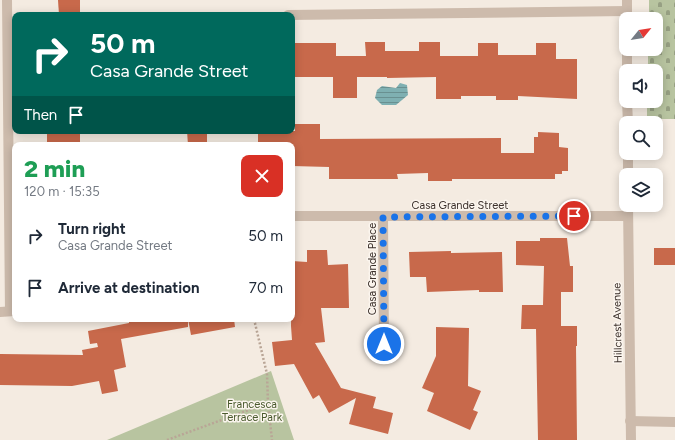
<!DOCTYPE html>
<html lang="en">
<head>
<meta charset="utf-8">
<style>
	:root { --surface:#fff; --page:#f2f2f3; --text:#1f2937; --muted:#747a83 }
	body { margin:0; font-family:Figtree,sans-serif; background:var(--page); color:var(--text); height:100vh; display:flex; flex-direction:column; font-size:15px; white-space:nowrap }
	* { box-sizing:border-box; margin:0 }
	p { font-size:13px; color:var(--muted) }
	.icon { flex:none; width:22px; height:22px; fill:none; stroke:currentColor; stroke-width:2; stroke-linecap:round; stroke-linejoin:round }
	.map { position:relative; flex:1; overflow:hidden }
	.details { position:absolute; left:12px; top:142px; width:283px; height:180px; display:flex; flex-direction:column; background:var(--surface); border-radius:8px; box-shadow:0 2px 10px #0003 }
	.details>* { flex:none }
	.top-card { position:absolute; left:12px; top:12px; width:283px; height:122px; border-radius:8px; box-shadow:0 2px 10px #0003; background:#00695c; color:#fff; overflow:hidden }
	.needle { width:26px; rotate:60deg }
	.fabs { position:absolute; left:619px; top:12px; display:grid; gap:8px }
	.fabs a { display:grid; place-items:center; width:44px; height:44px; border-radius:8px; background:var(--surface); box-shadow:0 2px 10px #0003; font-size:20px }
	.pin { position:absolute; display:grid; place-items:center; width:34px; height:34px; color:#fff; margin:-17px; border:2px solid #fff; border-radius:50%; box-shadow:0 1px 4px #0007 }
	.me { position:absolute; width:44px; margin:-22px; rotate:0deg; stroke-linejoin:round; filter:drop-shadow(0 0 3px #0008) }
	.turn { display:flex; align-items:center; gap:14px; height:84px; padding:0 12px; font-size:18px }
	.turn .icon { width:52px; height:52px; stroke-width:2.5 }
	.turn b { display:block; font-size:28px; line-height:34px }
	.then { display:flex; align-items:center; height:38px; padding:0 12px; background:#0003; gap:8px; font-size:15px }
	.round { display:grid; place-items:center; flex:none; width:42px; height:42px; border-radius:8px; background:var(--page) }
	.summary { display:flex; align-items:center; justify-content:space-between; height:68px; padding:0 12px }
	h1 { font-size:24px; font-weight:800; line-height:30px; color:#1e9e55 }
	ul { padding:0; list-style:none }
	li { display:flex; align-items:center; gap:12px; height:52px; padding:0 12px }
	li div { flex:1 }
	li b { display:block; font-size:15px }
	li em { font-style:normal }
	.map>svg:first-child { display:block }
	.cemetery { fill:url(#cemetery-stones) }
	.park { fill:#b8c4a0 }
	.water { fill:url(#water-rules) }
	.building { fill:#c8694b }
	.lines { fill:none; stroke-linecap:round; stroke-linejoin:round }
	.path { stroke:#b9a596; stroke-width:2.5; stroke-dasharray:2 2; stroke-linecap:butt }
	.lane { stroke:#cdbbac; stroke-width:10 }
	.street { stroke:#cdbbac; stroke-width:10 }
	.route { stroke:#1a73e8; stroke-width:7; stroke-dasharray:0 12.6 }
	.labels { text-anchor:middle; stroke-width:3; stroke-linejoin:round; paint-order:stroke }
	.street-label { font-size:11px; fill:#3b302b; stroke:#fbf5ee }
	.park-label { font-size:11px; fill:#4a5a2e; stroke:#fbf5ee }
</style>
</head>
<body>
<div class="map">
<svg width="675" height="440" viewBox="0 0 675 440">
	<defs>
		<pattern id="cemetery-stones" width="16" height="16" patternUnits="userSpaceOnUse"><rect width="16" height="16" fill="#b8c4a0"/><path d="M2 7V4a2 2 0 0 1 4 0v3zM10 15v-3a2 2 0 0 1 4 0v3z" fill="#97a083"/></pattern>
		<pattern id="water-rules" width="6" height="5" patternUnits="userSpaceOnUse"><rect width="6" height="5" fill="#7fb0b2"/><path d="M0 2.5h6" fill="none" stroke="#699091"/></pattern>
	</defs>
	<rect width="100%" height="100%" fill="#f4ebe1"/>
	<!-- cemetery -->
	<polygon class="cemetery" points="649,0 675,0 675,119 647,119 647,101 656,101 656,71 648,71 648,49 656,49 656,19 649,19"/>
	<!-- park -->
	<polygon class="park" points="271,371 294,440 107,440"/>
	<!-- water -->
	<polygon class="water" points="400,83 407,85 408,95 396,105 382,105 375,98 377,90 382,86 396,88"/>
	<!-- building -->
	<g class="building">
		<polygon points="58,0 80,0 80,15 59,15"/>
		<polygon points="365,42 385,42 385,51 419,51 419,42 440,42 440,56 478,56 478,43 498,43 498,55 536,55 536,43 556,43 556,59 577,59 577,99 518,96 518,100 496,100 496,96 461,96 461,99 436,99 436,77 387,78 387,77 357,77 357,98 333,98 333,77 292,77 292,43 336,43 336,56 366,56"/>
		<polygon points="295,124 320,124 320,139 501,138 501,153 534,153 534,137 538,137 538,132 559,133 559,147 568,148 568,171 562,171 562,174 555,174 555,179 452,179 452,181 428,181 428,173 397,174 398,179 329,179 329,167 292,166 292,145 258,145 258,131 295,131"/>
		<rect x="47" y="131" width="33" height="14"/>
		<polygon points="187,131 207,131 207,145 188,145"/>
		<polygon points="540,238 567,238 570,266 573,266 573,292 561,292 561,326 577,326 577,346 576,346 577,440 538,440 536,329 521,329 522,305 543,305 544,266 516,265 516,241 540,241"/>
		<rect x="654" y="248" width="21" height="17"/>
		<polygon points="307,250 327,250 328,265 348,264 349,308 321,308 325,342 315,343 341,388 376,397 373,408 393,413 388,434 349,424 356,398 329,413 319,395 313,399 294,364 275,366 272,342 292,340 291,326 292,261 307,262"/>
		<polygon points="451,251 451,253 502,252 503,292 479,292 479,290 427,292 426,277 410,277 409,252"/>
		<polygon points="129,319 188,319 188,327 121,339 126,367 114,370 118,391 102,394 99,381 72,386 0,385 0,354 83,355 82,350 98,347 97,343 90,344 88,331 129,323"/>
		<polygon points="188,319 234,319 235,327 191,335"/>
		<polygon points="436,327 469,328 468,386 481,391 473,410 478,412 470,430 427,411 434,393 422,388 436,356"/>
	</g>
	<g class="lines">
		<!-- path -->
		<g class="path">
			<polyline points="254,319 267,374 268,403"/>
			<polyline points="167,440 268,403 272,440"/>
		</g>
		<!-- lane -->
		<polyline class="lane" points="630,421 675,422"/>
		<!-- street -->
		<g class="street">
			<polyline points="7,0 10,311"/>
			<polyline points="627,0 627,19"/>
			<polyline points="288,15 627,11"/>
			<polyline points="627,49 627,71"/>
			<polyline points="627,101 628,123"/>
			<polyline points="628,153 628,175"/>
			<polyline points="628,205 631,440"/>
			<polyline points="292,216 628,216"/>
			<polyline points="383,217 384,345"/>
			<polyline points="0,312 15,311"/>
		</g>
	</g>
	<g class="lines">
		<!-- route -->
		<polyline class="route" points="384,344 383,217 574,216"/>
	</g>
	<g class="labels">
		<!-- street labels -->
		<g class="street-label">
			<text x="460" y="209">Casa Grande Street</text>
			<text transform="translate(372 269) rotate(-90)" y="4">Casa Grande Place</text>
			<text transform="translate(617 323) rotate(-91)" y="4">Hillcrest Avenue</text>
		</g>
		<!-- park labels -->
		<g class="park-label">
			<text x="252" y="408">Francesca<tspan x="252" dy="13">Terrace Park</tspan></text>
		</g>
	</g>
</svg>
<div class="fabs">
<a><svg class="needle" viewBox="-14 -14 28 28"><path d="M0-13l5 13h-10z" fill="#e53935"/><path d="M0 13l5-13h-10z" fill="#747a83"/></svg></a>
<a><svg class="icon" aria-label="sound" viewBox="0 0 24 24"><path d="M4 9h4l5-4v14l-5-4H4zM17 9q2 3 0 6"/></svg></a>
<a><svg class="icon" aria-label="search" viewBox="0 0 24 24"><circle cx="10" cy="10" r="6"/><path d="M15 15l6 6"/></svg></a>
<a><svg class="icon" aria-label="layers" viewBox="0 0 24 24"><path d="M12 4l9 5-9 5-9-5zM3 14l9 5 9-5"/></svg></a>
</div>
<div class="pin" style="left:574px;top:216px;background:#d93025"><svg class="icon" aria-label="arrive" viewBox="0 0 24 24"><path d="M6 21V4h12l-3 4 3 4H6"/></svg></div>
<svg class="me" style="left:384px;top:344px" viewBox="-20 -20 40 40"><circle r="17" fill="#1a73e8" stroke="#fff" stroke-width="3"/><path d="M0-11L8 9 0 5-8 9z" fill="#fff"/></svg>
<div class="top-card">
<div class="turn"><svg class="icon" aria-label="right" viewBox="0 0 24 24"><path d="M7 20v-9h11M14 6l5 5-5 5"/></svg><div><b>50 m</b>Casa Grande Street</div></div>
<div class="then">Then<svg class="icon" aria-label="arrive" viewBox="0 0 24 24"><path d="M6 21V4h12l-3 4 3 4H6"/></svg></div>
</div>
<section class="details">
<div class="summary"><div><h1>2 min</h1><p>120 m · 15:35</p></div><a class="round" style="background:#d93025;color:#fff"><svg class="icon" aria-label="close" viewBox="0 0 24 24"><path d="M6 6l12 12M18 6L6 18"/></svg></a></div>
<ul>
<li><svg class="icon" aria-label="right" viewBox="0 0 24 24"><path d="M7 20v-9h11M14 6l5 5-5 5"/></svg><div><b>Turn right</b><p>Casa Grande Street</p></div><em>50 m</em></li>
<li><svg class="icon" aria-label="arrive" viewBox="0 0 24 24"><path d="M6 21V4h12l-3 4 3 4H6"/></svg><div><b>Arrive at destination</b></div><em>70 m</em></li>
</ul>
</section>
</div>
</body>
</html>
